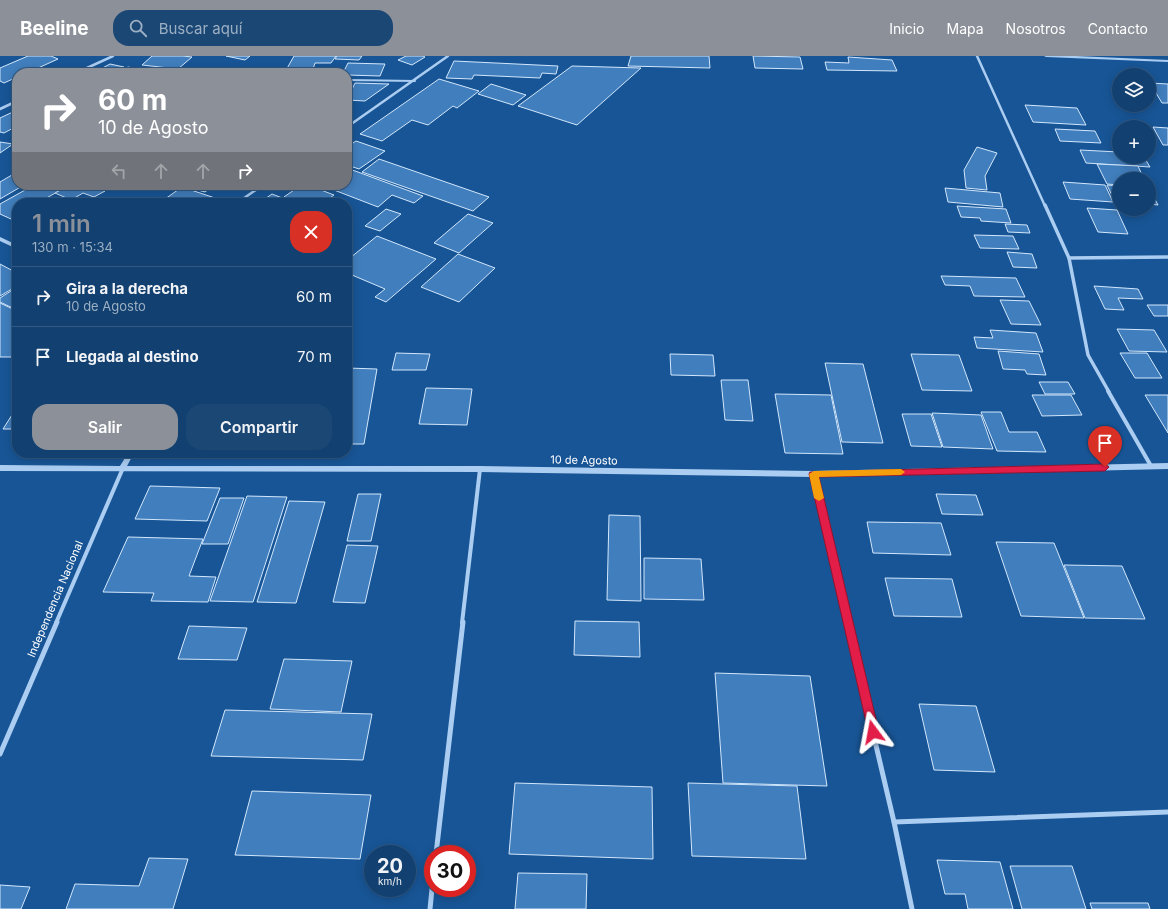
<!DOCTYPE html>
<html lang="es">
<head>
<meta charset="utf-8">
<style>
	:root { --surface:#124070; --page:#1b4775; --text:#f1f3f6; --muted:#9cafc3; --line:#315983; --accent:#8c9099 }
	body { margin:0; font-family:Inter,sans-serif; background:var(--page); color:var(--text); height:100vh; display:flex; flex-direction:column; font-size:15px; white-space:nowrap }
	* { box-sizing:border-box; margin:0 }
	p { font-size:13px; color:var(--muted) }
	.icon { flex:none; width:22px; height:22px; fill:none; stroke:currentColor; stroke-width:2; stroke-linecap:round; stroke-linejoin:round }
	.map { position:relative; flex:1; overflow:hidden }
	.drawer { position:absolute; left:12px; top:142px; width:340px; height:260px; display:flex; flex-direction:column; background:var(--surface); border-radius:16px; box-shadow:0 2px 10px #0003,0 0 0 1px var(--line) }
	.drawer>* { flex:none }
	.banner { position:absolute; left:12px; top:12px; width:340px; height:122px; border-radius:16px; box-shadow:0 2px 10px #0003,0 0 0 1px var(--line); background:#8c9099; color:#fff; overflow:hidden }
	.tools { position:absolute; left:1112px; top:12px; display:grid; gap:8px }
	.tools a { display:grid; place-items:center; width:44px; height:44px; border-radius:50%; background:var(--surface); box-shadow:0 2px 10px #0003,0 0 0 1px var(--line); font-size:20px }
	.speed { position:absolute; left:364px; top:789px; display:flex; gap:8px; font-size:20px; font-weight:700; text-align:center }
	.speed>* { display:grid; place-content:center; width:52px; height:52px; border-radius:50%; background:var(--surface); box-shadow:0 2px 10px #0003,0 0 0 1px var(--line); line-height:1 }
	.speed small { font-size:10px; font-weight:400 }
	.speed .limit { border:6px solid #d22; background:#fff; color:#111 }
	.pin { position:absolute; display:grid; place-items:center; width:34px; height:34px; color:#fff; margin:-41px -17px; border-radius:50% 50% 50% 0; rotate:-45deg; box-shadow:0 0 4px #0007 }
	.pin .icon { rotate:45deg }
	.me { position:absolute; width:44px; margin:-22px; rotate:347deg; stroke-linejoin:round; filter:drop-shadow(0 0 3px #0008) }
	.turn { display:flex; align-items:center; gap:14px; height:84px; padding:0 20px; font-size:18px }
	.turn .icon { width:52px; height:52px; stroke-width:2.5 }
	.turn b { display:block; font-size:28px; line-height:34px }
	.lanes { display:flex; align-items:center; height:38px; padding:0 20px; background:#0003; justify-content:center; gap:20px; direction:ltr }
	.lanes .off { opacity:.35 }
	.round { display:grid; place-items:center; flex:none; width:42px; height:42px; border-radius:16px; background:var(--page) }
	.headline { display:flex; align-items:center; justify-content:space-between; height:68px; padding:0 20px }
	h1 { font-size:24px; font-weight:600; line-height:30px; color:var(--accent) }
	.button { display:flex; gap:8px; margin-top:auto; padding:8px 20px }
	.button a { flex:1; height:46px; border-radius:16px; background:var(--accent); color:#fff; font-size:16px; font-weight:600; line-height:46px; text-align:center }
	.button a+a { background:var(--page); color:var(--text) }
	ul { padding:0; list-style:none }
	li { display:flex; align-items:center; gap:12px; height:60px; padding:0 20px; border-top:1px solid var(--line) }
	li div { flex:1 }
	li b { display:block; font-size:15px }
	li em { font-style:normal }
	header { display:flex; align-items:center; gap:24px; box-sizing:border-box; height:56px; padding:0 20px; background:var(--accent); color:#fff }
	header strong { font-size:19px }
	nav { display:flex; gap:22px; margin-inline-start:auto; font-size:14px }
	.search { width:280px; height:36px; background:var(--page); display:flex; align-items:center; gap:10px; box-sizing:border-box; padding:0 14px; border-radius:16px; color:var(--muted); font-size:15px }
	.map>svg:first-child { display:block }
	.building { fill:#417ebd; stroke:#d2e7fc }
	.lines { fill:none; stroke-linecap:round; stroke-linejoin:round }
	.service { stroke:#abcdf1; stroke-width:2 }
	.minor-far3 { stroke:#abcdf1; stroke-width:2.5 }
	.minor-far2 { stroke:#abcdf1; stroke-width:3.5 }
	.minor-far1 { stroke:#abcdf1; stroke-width:4 }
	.minor { stroke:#abcdf1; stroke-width:5 }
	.tertiary { fill:#abcdf1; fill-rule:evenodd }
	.route { fill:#e11d48; stroke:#92132f }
	.slow { fill:#f59e0b }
	.labels { text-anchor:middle; stroke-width:3; stroke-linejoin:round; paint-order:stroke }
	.street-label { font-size:11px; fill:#fff; stroke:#185596 }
</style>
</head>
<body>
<header>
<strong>Beeline</strong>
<div class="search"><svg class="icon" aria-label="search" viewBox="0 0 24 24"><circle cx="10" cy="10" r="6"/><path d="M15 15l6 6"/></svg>Buscar aquí</div>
<nav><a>Inicio</a><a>Mapa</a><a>Nosotros</a><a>Contacto</a></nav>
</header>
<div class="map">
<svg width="1168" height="853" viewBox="0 0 1168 853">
	<rect width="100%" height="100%" fill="#185596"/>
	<!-- building -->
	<g class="building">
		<polygon points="28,0 51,0 58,3 27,17 17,17 17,21 4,27 0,25 0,12"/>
		<polygon points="152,0 183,0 192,1 178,13 142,9"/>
		<polygon points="226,0 250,0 245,4"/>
		<polygon points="294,0 336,0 331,7 315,7 312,16 285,16"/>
		<polygon points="337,0 362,0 359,4 335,3"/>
		<polygon points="406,0 423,0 425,1 412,9 398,4"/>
		<polygon points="631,0 709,0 710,12 628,10"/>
		<polygon points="753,0 800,1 803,13 755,12"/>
		<polygon points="848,1 892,4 897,15 827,14 825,6 849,7"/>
		<polygon points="454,5 558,10 556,18 542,17 540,22 474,19 472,23 446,22"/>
		<polygon points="348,7 385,8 380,20 347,19 347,17 343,17"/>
		<polygon points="110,8 124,11 112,17 93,17"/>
		<polygon points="572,10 641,12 577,69 518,50"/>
		<polygon points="128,11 156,17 118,17"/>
		<polygon points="244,12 245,17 231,17 230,14"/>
		<polygon points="439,23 479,35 457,52 453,50 428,69 412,64 382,85 360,78"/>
		<polygon points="355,27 389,28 365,45 347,44"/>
		<polygon points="1150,27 1168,28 1168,47 1162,47"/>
		<polygon points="491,28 526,39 513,49 478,38"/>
		<polygon points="1025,49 1077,52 1086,69 1033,66"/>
		<polygon points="17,54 17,70 4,77 0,76 0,62"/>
		<polygon points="1153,71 1168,72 1168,89 1163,89"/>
		<polygon points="1055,73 1095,75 1101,87 1060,85"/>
		<polygon points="356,85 385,95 359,113 347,109 347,91"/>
		<polygon points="0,86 13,88 0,97"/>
		<polygon points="977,91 997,97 985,120 987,134 966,132 964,114"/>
		<polygon points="1080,94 1119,96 1119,101 1144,101 1150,111 1086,107"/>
		<polygon points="379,103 489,141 473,155 362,116"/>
		<polygon points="1097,108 1138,110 1144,123 1119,123 1119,129 1107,128"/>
		<polygon points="347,112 423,140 414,147 392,139 378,151 321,129 347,129"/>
		<polygon points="17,116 17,129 24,129 0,143 0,126"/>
		<polygon points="1063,126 1105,129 1113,146 1070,143"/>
		<polygon points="34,129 69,129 38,147 17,147 17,159 11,163 0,158 0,148"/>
		<polygon points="70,129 90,129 105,135 94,141 83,137 71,144 55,137"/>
		<polygon points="180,129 214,129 205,136"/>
		<polygon points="301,129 308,129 334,139 323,147 298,147 284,141"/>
		<polygon points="1107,129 1119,130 1119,146 1115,146"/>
		<polygon points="182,131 215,142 209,147 175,147 165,143"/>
		<polygon points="945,132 1000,137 1003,151 948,146"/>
		<polygon points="1149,132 1158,149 1149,148"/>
		<polygon points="272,138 295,147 259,147"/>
		<polygon points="957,150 1006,153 1011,167 981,165 980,162 961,161"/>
		<polygon points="1087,152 1117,154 1128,178 1098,176"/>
		<polygon points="386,153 401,158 380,175 365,170"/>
		<polygon points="468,158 493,167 459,197 434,187"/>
		<polygon points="1005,168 1027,169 1030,177 1008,176"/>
		<polygon points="974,179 1013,180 1019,193 980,192"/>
		<polygon points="377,180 436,203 386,246 375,241 385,233 352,219 347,223 347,201 350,202"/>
		<polygon points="1007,196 1032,198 1037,212 1013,211"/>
		<polygon points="458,198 495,212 459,246 421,231"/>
		<polygon points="0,208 17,217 17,230 0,240"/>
		<polygon points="941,220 1016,222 1025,241 974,240 970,230 945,229"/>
		<polygon points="1094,230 1138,233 1143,243 1118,242 1124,254 1105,253"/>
		<polygon points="17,231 17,254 0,246 0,242"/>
		<polygon points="1000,244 1029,245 1041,269 1011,268"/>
		<polygon points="0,247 17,255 17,301 0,301"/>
		<polygon points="1147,249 1168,249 1168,260 1154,260"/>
		<polygon points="1117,273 1154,274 1167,296 1129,295"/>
		<polygon points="990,274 1036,277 1043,296 977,292 974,281 993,282"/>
		<polygon points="998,295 1039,298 1046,319 1027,318 1025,314 1003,313"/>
		<polygon points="396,297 430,298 426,314 392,314"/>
		<polygon points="1120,297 1147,297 1162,322 1135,322"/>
		<polygon points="670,298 713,299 715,320 671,319"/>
		<polygon points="911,298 959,299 972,335 922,334"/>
		<polygon points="825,307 863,308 883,387 842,386"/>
		<polygon points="347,312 377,313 364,388 347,388"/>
		<polygon points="721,324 748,324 753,365 725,364"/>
		<polygon points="1039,326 1068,326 1075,338 1045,338"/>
		<polygon points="426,332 472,333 467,369 419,368"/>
		<polygon points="775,338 831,339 843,398 785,397"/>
		<polygon points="1032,339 1071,339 1082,359 1042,360"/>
		<polygon points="1145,339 1168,339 1168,377"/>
		<polygon points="17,351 17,373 3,373"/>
		<polygon points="981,356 1001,356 1009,376 1037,376 1046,396 997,395"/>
		<polygon points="932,357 981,359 993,393 943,391"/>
		<polygon points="902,358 931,358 942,391 911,390"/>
		<polygon points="150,430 220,432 207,465 135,463"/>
		<polygon points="358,438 381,438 371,485 347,485"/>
		<polygon points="936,438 976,439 983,459 942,458"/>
		<polygon points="247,440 287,441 253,546 210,545"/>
		<polygon points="220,442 244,442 228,488 202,488"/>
		<polygon points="289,445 325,446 296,547 257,546"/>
		<polygon points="609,459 640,460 641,545 607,544"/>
		<polygon points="867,466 941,467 951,499 873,497"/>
		<polygon points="128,481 203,483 189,520 216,521 208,546 151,545 154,537 103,536"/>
		<polygon points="996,486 1054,487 1084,562 1021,560"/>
		<polygon points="347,489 378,490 365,547 333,546"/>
		<polygon points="644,502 701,503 704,544 644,543"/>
		<polygon points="1064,509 1122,510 1145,563 1085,562"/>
		<polygon points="885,522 952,523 962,561 894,560"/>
		<polygon points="575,565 639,566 640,601 574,599"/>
		<polygon points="189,570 247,572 237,604 178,603"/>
		<polygon points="284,603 352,605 341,656 270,653"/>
		<polygon points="715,617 810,620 827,730 723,727"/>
		<polygon points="919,648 976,650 995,716 934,714"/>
		<polygon points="225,654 372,658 363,704 211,700"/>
		<polygon points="515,727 652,731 653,803 509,798"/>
		<polygon points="688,727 797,730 806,803 692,800"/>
		<polygon points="252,735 371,739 360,803 235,799"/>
		<polygon points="149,802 188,803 173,853 66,853 75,828 139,830"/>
		<polygon points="937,804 1000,806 1013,853 968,853 965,838 945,838"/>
		<polygon points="1010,810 1072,810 1086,853 1022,853"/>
		<polygon points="518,817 587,818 586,853 515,853"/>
		<polygon points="0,829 30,831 21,853 0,853"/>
		<polygon points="1090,847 1148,847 1150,853 1092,853"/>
	</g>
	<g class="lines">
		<!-- service -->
		<polyline class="service" points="347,24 415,25"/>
		<!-- minor-far3 -->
		<g class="minor-far3">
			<polyline points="977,0 1045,150"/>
			<polyline points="76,17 113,0"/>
			<polyline points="0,53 17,45"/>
			<polyline points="347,71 448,0"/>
			<polyline points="237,147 263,129"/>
		</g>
		<!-- minor-far2 -->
		<g class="minor-far2">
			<polyline points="1045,149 1069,202 1088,299 1109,336"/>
			<polyline points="1069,202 1168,201"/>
		</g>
		<!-- minor-far1 -->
		<g class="minor-far1">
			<polyline points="1108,335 1151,410"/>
			<polyline points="813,418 848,567"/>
			<polyline points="56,567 123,412"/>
			<polyline points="462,567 480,413"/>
		</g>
		<!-- minor -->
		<g class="minor">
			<polyline points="847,566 894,766 912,853"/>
			<polyline points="0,698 57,566"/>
			<polyline points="894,766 1168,756"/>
			<polyline points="436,798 463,566"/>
			<polyline points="430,853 433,823"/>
		</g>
		<!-- tertiary -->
		<g class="tertiary">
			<polygon points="1044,0 1076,0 1168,4 1168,6 1046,1"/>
			<polygon points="0,181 17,189 17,193 0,185"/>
			<polygon points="128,397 134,397 127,410 480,410 813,415 1168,407 1168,413 813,421 480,416 0,415 0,409 120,410"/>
		</g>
	</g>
	<!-- route -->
	<polygon class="route" points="1105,408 1109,411 1105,415 819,421 879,676 877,679 873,681 869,679 809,418 810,416"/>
	<!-- slow -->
	<polygon class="slow" points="901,413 905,416 901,419 819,421 824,442 819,445 814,442 809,418 814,415"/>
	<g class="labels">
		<!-- street labels -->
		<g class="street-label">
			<text transform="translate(584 404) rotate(1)" y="4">10 de Agosto</text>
			<text transform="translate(55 543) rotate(-67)" y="4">Independencia Nacional</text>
		</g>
	</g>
</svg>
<div class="tools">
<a><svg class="icon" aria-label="layers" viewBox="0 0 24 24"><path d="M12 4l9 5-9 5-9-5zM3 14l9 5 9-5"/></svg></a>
<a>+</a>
<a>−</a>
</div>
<div class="speed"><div>20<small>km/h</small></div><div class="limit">30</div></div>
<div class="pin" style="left:1105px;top:411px;background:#d93025"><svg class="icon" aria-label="arrive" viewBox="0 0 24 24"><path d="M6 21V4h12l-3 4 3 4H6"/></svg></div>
<svg class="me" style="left:873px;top:676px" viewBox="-20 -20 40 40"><path d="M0-17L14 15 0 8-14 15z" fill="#e11d48" stroke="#fff" stroke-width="4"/></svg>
<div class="banner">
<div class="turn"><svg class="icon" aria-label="right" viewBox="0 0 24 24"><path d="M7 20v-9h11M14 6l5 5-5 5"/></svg><div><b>60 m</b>10 de Agosto</div></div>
<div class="lanes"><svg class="icon off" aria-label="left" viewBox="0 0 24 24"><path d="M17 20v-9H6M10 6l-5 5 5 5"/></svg><svg class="icon off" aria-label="ahead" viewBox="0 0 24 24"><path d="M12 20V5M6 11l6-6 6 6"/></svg><svg class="icon off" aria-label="ahead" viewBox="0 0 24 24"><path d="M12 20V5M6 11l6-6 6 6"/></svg><svg class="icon" aria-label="right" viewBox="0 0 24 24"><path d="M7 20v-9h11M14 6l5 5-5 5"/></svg></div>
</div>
<section class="drawer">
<div class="headline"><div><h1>1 min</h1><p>130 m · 15:34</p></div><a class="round" style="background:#d93025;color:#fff"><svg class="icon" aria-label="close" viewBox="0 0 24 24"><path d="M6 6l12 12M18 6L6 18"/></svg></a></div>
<ul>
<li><svg class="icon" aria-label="right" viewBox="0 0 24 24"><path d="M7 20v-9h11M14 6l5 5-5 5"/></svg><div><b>Gira a la derecha</b><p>10 de Agosto</p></div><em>60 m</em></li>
<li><svg class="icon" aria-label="arrive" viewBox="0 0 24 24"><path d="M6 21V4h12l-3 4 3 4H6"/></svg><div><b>Llegada al destino</b></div><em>70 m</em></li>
</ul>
<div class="button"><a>Salir</a><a>Compartir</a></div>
</section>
</div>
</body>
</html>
